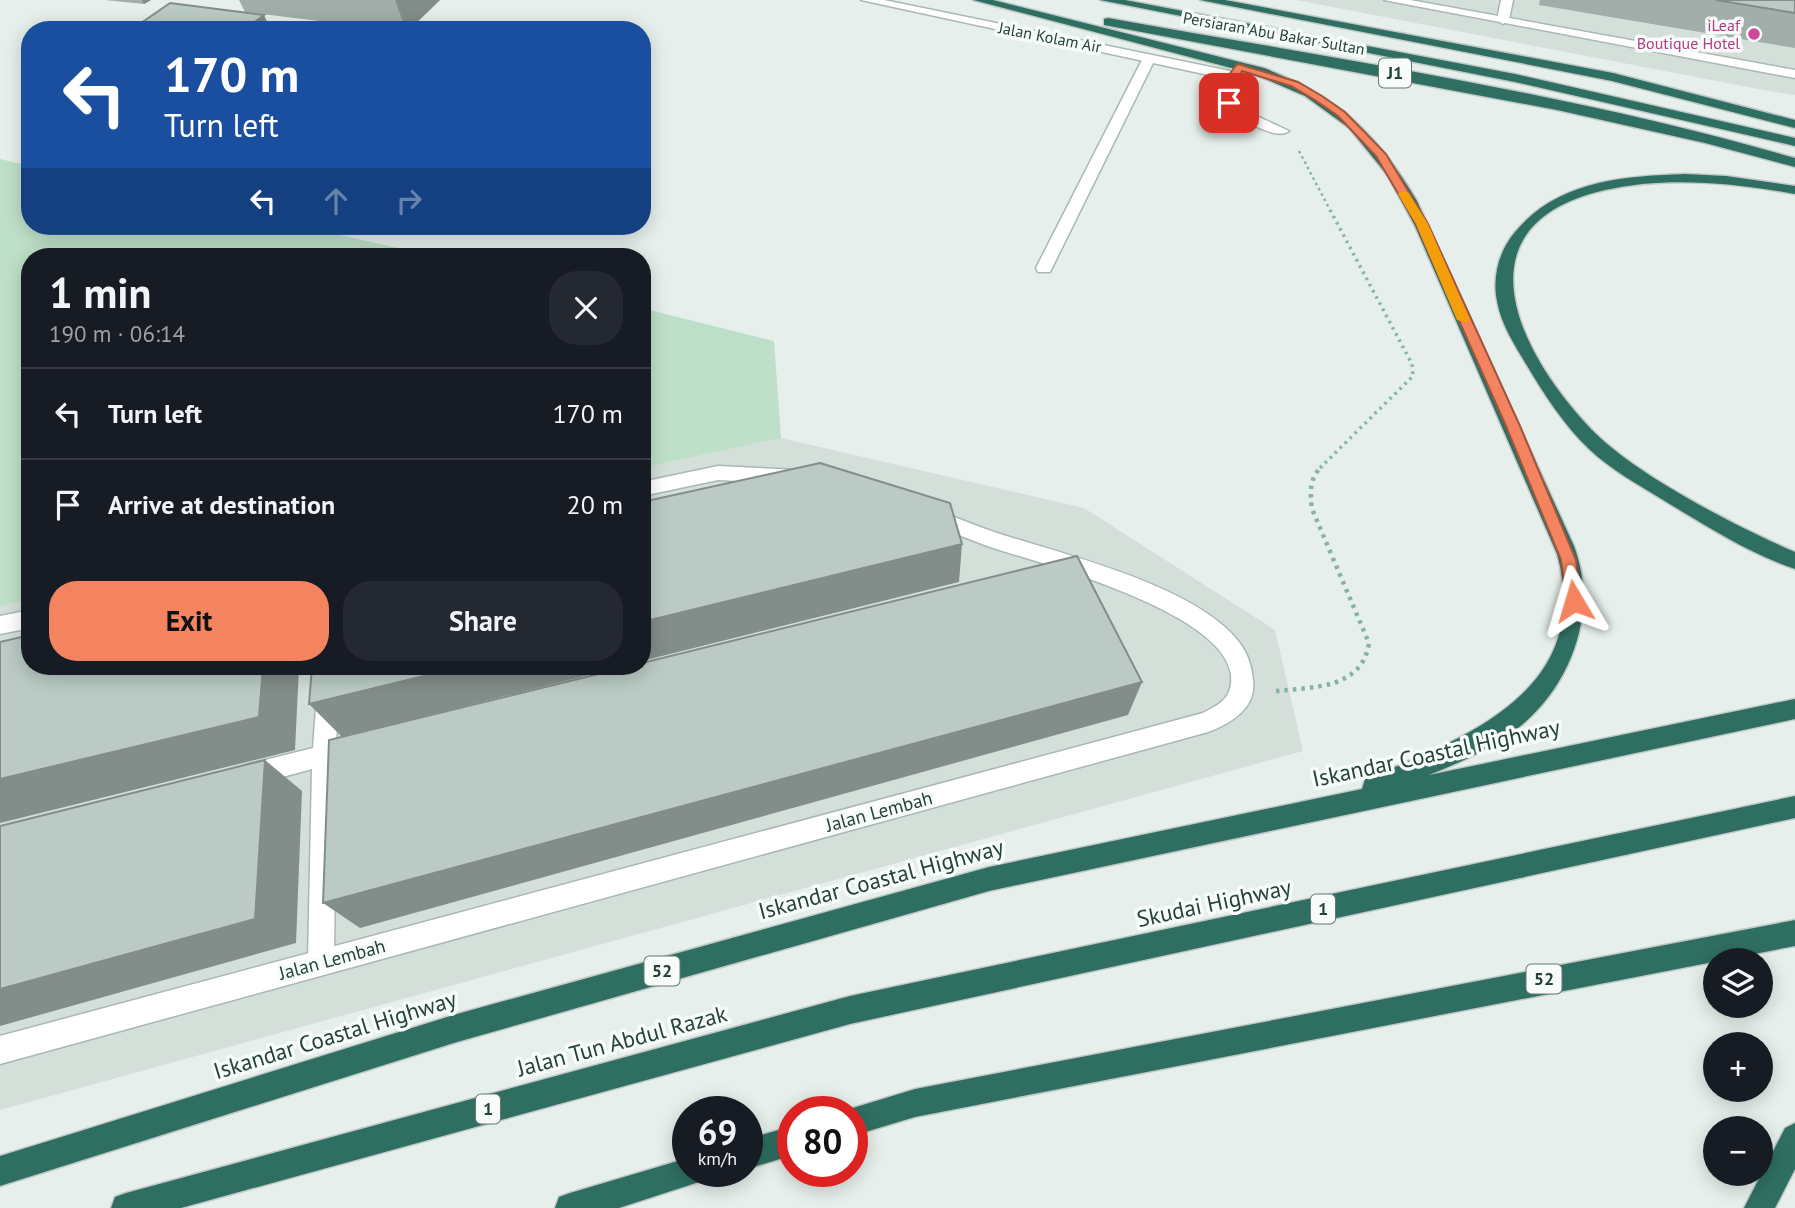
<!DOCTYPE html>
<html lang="en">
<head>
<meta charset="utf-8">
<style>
	:root { --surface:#171b24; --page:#242831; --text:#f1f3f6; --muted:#9ea1a6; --line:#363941; --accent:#f4845f }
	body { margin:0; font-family:"PT Sans",sans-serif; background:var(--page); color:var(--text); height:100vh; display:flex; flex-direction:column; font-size:26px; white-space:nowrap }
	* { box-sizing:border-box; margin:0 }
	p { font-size:23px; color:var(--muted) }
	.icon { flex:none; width:38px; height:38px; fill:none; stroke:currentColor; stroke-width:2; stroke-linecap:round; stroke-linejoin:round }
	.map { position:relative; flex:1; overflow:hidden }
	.sheet { position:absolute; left:21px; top:248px; width:630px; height:427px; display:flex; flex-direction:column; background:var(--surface); border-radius:28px; box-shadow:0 4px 18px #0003 }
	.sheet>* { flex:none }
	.banner { position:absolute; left:21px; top:21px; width:630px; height:214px; border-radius:28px; box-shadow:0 4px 18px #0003; background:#1a4fa0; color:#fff; overflow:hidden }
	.tools { position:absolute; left:1703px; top:948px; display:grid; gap:14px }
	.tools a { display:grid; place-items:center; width:70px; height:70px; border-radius:50%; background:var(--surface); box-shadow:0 4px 18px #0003; font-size:35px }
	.speed { position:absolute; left:672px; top:1096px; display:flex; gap:14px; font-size:35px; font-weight:700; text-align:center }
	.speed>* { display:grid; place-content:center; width:91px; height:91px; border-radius:50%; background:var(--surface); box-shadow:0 4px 18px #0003; line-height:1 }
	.speed small { font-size:18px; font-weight:400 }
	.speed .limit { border:10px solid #d22; background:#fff; color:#111 }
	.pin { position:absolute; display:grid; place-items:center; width:60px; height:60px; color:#fff; margin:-30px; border-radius:14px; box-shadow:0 4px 10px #0006 }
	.me { position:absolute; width:77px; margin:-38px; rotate:353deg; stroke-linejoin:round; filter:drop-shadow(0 0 5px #0008) }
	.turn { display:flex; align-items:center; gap:24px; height:147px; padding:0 28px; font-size:32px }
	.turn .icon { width:91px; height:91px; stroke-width:2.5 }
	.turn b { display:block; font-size:49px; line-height:60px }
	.lanes { display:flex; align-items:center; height:66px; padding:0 28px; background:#0003; justify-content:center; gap:35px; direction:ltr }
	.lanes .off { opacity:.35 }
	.round { display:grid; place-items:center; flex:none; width:74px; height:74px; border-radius:28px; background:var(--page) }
	.headline { display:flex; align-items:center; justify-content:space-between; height:119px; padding:0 28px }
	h1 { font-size:42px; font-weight:600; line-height:52px }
	.button { display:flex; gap:14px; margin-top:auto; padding:14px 28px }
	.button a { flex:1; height:80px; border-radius:28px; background:var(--accent); color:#111; font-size:28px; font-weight:600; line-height:80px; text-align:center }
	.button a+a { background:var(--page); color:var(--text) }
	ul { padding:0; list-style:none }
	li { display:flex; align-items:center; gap:21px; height:91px; padding:0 28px; border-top:2px solid var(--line) }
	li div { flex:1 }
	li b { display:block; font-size:26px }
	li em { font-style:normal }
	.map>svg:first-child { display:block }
	.built { fill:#d4dfda }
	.green { fill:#bfe0c8 }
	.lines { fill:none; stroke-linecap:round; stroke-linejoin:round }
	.lane-casing { stroke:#a8b8b2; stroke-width:3 }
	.street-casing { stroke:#a8b8b2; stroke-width:3 }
	.highway-casing { stroke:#c2cac8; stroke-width:3 }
	.path-far2 { stroke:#86b3a5; stroke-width:2.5; stroke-dasharray:2.5 3.5; stroke-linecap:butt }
	.path-far1 { stroke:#86b3a5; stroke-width:3.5; stroke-dasharray:2.5 4.5; stroke-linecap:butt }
	.path { stroke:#86b3a5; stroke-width:4.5; stroke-dasharray:3.5 5; stroke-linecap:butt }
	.lane { fill:#fff; fill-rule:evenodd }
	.street { fill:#fff; fill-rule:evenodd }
	.highway { fill:#2f6f62; fill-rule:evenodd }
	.wall { fill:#a1aea9 }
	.shaded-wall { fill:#838d89 }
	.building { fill:#bbcac4; stroke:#838d89; stroke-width:2 }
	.route { fill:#f4845f; stroke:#9f563e; stroke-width:2 }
	.slow { fill:#f59e0b }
	.hotel-dot { fill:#d1479c; stroke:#f7fbf9; stroke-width:2.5 }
	.labels { text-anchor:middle; stroke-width:7; stroke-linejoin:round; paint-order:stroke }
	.far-hotel-label { font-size:16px; fill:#b23c85; stroke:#f7fbf9; text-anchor:end }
	.far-street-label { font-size:16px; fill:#24423a; stroke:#f7fbf9 }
	.shield { fill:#f7fbf9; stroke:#637a73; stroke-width:2 }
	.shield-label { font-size:18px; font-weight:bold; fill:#24423a }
	.street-label { font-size:19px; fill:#24423a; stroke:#f7fbf9 }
	.near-street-label { font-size:23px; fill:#24423a; stroke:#f7fbf9 }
</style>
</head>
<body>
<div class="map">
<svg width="1795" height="1208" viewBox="0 0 1795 1208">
	<rect width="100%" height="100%" fill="#e6efeb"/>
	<!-- built -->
	<g class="built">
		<polygon points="1296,0 1795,0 1795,95 1774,92"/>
		<polygon points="781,438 1084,508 1275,630 1303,751 0,1110 0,606 30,600 30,667 642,667 642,468"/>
	</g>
	<!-- green -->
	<g class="green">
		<polygon points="0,159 30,166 30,226 299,226 439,257 30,257 30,600 0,606"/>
		<polygon points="642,308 774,341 781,438 642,468"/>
	</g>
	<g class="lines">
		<defs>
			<g id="lane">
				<polygon points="1501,0 1513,0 1509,20 1503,24 1497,20"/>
				<polygon points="1145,54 1156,57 1052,268 1050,272 1038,272 1036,268"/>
				<polygon points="319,667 341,667 336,742 357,737 365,740 369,747 365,754 336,763 334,961 330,970 321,974 312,970 308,961 312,769 249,786 241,783 237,775 241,767 249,764 313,748"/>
			</g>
			<g id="street">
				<path d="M861 0H884L1230 71 1233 64H1243L1236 101 1248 112 1289 131C1275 142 1233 115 1222 102L1227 79Z"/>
				<polygon points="1384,0 1410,0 1795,70 1795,78"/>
				<polygon points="718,466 797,470 807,477 797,484 718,480 642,496 642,482"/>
				<path d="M932 509C954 516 975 526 997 533 1063 554 1178 582 1228 630 1244 645 1251 659 1253 680 1257 708 1230 724 1208 732L0 1064V1036L1203 713C1221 704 1233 697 1231 675 1224 612 1043 564 990 547 968 539 947 530 925 522L922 517 925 512Z"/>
				<polygon points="30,610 30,628 0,634 0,616"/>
			</g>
			<g id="highway">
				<path d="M973 0H993L1264 68C1338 97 1377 133 1417 201L1574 546C1598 610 1573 681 1523 724 1496 747 1461 762 1429 775L1795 699V719L989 891 457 1042 0 1186V1156L457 1014 989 867 1362 789 1365 779C1465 739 1595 690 1557 554L1415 226 1388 176 1349 128 1305 96 1254 74Z"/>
				<polygon points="1100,0 1125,0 1515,74 1795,138 1795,146 1515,82"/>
				<polygon points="1200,0 1225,0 1613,73 1795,120 1795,128 1612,81"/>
				<path d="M1108 18C1337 59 1571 93 1795 158V167L1705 143 1557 110 1104 25V19Z"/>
				<path d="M1685 174 1726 176 1795 186V194C1733 183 1667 176 1605 190 1452 225 1520 357 1595 433 1640 477 1737 527 1795 552V569C1750 554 1708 527 1668 503 1641 486 1612 471 1589 449 1563 424 1544 394 1526 364 1514 344 1501 324 1497 301 1492 277 1499 251 1515 232 1557 181 1623 176 1685 174Z"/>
				<polygon points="1795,796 1795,818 850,1024 181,1208 111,1208 115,1197 126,1193 850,996"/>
				<polygon points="1795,920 1795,946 915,1117 852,1136 852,1111 843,1111 915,1089"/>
				<polygon points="1795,1123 1795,1169 1775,1208 1744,1208 1785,1128"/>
				<polygon points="793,1126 793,1155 747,1169 747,1139"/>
				<polygon points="688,1158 688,1171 707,1171 702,1181 619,1208 555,1208 559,1197 570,1193"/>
			</g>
		</defs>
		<!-- lane casing -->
		<use href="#lane" class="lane-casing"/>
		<!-- street casing -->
		<use href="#street" class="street-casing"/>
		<!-- highway casing -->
		<use href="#highway" class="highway-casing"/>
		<!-- path-far2 -->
		<polyline class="path-far2" points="1299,151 1329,208"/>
		<!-- path-far1 -->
		<polyline class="path-far1" points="1320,468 1413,376 1412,364 1328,206"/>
		<!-- path -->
		<path class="path" d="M1276 691C1314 687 1362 689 1369 643L1312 509C1310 492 1309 479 1322 466"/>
		<!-- lane -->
		<use href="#lane" class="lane"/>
		<!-- street -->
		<use href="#street" class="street"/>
		<!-- highway -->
		<use href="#highway" class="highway"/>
	</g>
	<!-- wall -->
	<g class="wall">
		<polygon points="105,0 151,0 144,4"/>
		<polygon points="239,0 440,0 409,30 392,30 245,12"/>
		<polygon points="1540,0 1795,0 1795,48 1539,5"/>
	</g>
	<!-- shaded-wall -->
	<g class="shaded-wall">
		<polygon points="142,0 151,0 144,4"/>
		<polygon points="395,0 440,0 409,30 406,30"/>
		<polygon points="264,15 271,30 244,30"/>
		<polygon points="962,544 959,582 642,661 642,622"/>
		<polygon points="263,667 299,667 295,750 0,823 0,779"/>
		<polygon points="461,667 621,667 342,737 309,704"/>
		<polygon points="1142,682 1128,715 360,928 323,903"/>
		<polygon points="265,760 302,791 296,943 0,1026 0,989"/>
	</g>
	<!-- building -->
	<g class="building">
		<polygon points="1716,0 1795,0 1795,13"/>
		<polygon points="170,3 264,15 244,30 131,30"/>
		<polygon points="820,463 950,503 962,544 642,622 642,502"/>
		<polygon points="1077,556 1142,682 323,903 329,740 627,667 642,667 642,663"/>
		<polygon points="30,635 30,667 263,667 259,717 0,779 0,642"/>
		<polygon points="312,667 461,667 309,704"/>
		<polygon points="265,760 255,919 0,989 0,826"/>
	</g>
	<!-- route -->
	<path class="route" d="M1238 64 1298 82 1322 96 1345 112 1386 154 1428 224 1520 426 1576 560 1582 601 1580 606 1574 608 1566 601 1561 560 1506 426 1416 224 1376 156 1338 116 1315 100 1291 86 1242 71 1234 93V103L1226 105C1222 92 1228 71 1238 64Z"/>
	<!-- slow -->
	<polygon class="slow" points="1400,192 1408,192 1428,224 1470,320 1468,323 1457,320 1416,224 1398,194"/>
	<!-- markers -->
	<circle class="hotel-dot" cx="1754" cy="34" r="7"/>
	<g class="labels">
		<!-- far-hotel labels -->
		<g class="far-hotel-label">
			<text x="1740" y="31">iLeaf<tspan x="1740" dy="18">Boutique Hotel</tspan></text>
		</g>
		<!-- far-street labels -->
		<g class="far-street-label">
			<text transform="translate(1274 33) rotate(10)" y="6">Persiaran Abu Bakar Sultan</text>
			<text transform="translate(1050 37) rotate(11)" y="6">Jalan Kolam Air</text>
		</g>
		<!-- shield labels -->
		<g class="shield">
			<rect x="1379" y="58.5" width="32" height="29" rx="5"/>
			<rect x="1311" y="894.5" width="24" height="29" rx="5"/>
			<rect x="644.5" y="956.5" width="35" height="29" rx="5"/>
			<rect x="1526.5" y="964.5" width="35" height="29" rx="5"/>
			<rect x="476" y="1094.5" width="24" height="29" rx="5"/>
		</g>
		<g class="shield-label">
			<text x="1395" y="79">J1</text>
			<text x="1323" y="915">1</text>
			<text x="662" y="977">52</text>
			<text x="1544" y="985">52</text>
			<text x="488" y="1115">1</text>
		</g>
		<!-- street labels -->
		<g class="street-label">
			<text transform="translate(879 811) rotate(-15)" y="7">Jalan Lembah</text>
			<text transform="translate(332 959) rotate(-15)" y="7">Jalan Lembah</text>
		</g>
		<!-- near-street labels -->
		<g class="near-street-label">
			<text transform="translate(1436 753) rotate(-12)" y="8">Iskandar Coastal Highway</text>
			<text transform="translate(881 879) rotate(-15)" y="8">Iskandar Coastal Highway</text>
			<text transform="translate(1214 903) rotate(-12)" y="8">Skudai Highway</text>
			<text transform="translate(335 1035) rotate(-17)" y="8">Iskandar Coastal Highway</text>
			<text transform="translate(622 1041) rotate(-15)" y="8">Jalan Tun Abdul Razak</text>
		</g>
	</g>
</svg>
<div class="tools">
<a><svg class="icon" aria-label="layers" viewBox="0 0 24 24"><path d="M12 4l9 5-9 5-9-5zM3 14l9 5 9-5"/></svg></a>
<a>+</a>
<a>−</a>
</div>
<div class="speed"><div>69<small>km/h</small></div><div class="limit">80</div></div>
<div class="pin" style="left:1229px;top:103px;background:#d93025"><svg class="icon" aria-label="arrive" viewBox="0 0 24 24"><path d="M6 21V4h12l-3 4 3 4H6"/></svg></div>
<svg class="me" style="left:1574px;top:601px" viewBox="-20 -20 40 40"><path d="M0-17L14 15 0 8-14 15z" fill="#f4845f" stroke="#fff" stroke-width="4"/></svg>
<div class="banner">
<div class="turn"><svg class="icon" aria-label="left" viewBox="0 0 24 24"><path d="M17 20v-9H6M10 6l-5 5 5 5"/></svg><div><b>170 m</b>Turn left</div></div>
<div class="lanes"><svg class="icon" aria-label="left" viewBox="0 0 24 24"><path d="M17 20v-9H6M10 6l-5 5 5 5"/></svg><svg class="icon off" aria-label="ahead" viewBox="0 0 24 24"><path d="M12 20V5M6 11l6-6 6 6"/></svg><svg class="icon off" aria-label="right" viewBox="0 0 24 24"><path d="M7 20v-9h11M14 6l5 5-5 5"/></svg></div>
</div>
<section class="sheet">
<div class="headline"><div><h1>1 min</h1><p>190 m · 06:14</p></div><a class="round"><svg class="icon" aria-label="close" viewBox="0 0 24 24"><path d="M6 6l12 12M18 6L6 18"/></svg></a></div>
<ul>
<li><svg class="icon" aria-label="left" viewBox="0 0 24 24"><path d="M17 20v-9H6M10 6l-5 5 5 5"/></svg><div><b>Turn left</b></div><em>170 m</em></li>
<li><svg class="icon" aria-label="arrive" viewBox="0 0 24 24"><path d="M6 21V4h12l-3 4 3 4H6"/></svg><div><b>Arrive at destination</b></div><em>20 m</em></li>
</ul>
<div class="button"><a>Exit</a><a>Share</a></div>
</section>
</div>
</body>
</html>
